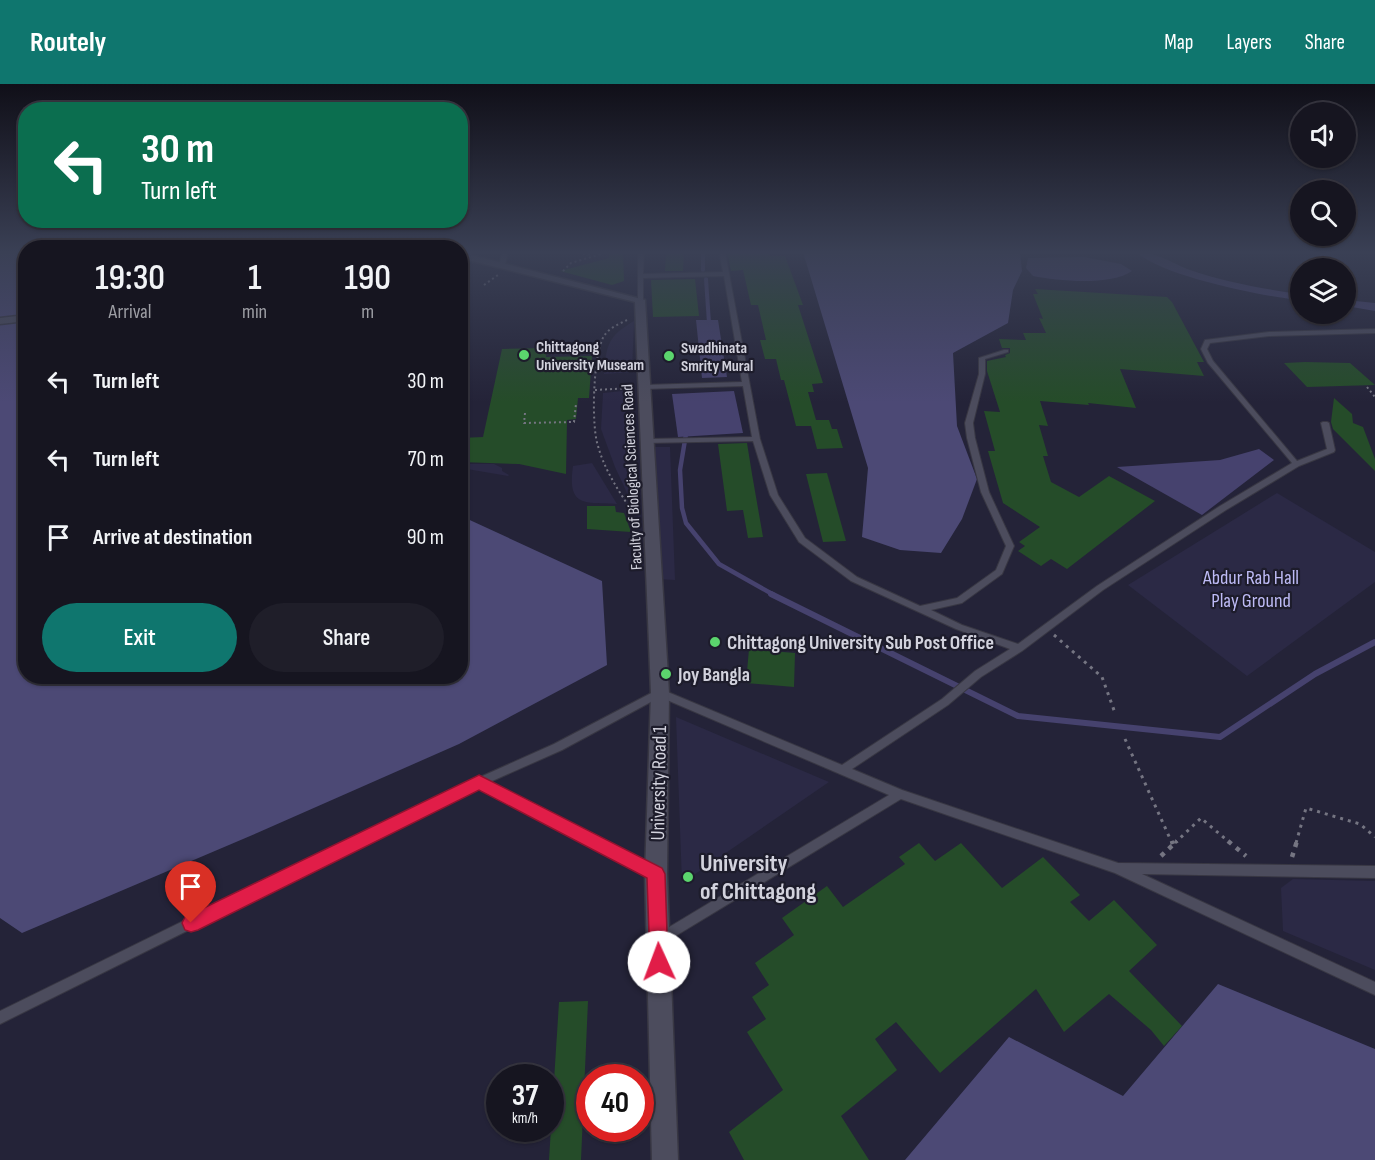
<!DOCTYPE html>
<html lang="en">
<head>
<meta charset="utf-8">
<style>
	:root { --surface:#161520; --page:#1f1e29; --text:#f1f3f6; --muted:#9e9fa5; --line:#35343e; --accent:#0f766e }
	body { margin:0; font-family:"Sofia Sans Condensed",sans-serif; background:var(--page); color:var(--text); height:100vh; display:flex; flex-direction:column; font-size:22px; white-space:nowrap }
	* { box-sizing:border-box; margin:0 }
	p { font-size:20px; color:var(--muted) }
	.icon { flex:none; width:33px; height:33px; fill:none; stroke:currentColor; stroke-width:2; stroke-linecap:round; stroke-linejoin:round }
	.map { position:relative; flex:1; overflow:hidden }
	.panel { position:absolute; left:18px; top:156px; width:450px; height:444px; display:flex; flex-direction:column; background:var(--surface); border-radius:24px; box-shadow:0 2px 4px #0004,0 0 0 2px var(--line) }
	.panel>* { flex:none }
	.banner { position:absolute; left:18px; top:18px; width:450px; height:126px; border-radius:24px; box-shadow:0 2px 4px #0004,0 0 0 2px var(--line); background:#0b6e4f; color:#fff; overflow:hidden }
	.buttons { position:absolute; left:1290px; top:18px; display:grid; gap:12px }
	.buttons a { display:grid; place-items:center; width:66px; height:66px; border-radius:50%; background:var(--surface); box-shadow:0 2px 4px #0004,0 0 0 2px var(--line); font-size:30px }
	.speed { position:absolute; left:486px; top:980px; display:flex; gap:12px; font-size:30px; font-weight:700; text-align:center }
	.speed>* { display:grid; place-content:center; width:78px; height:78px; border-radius:50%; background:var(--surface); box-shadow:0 2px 4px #0004,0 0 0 2px var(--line); line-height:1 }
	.speed small { font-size:15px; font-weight:400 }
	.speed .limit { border:9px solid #d22; background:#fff; color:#111 }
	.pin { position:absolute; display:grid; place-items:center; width:51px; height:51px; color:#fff; margin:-62px -26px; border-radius:50% 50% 50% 0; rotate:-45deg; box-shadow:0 0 6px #0007 }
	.pin .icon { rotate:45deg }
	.me { position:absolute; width:66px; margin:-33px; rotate:358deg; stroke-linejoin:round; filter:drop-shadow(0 0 4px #0008) }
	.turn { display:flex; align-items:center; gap:21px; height:126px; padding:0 24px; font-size:27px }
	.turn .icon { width:78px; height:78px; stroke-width:2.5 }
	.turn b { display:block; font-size:42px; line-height:51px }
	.eta { display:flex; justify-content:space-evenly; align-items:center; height:102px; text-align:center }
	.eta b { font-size:36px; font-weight:600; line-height:42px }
	.action { display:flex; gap:12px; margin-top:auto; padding:12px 24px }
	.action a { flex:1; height:69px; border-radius:36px; background:var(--accent); color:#fff; font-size:24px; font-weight:600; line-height:69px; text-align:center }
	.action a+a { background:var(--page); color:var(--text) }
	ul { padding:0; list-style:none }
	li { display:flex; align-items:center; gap:18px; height:78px; padding:0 24px }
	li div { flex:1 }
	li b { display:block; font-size:22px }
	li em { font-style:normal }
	header { display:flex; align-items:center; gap:36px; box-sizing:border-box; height:84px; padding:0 30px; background:var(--accent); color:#fff }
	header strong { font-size:28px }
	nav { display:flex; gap:33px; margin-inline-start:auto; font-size:21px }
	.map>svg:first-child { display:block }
	.built { fill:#242338; fill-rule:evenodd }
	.green { fill:#2b2945 }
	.forest { fill:#4c4975 }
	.water { fill:#46426e }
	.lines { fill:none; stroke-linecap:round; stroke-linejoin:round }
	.stream-far2 { stroke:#46426e; stroke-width:4 }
	.stream-far1 { stroke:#46426e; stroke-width:4.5 }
	.stream { stroke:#46426e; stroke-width:6 }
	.canal { fill:#46426e; fill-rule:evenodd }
	.building { fill:#254c29 }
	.service-casing { stroke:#383743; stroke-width:2 }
	.minor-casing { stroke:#383743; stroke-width:3 }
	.tertiary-casing { stroke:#383743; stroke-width:3 }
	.path-far2 { stroke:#757582; stroke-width:2; stroke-dasharray:2 3; stroke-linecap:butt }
	.path-far1 { stroke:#757582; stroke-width:3; stroke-dasharray:3 5; stroke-linecap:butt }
	.path { stroke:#757582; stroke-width:4.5; stroke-dasharray:4.5 6; stroke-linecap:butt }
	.service { fill:#4c4c5d; fill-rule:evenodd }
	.minor { fill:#4c4c5d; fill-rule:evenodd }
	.tertiary { fill:#4c4c5d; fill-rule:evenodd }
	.route { fill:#e11d48; stroke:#92132f; stroke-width:1.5 }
	.poi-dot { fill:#5bd56d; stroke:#1d1c2b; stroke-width:2 }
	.labels { text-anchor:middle; stroke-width:4.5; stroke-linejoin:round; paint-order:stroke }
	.far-poi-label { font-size:16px; font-weight:bold; fill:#d2d2dd; stroke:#1d1c2b; text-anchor:start }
	.far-street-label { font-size:16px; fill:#d2d2dd; stroke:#1d1c2b }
	.park-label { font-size:20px; fill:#bebbf6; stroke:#1d1c2b }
	.poi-label { font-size:20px; font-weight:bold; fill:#d2d2dd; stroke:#1d1c2b; text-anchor:start }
	.street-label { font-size:20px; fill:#d2d2dd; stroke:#1d1c2b }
	.near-poi-label { font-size:24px; font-weight:bold; fill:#d2d2dd; stroke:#1d1c2b; text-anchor:start }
</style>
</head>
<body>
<header>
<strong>Routely</strong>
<nav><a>Map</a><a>Layers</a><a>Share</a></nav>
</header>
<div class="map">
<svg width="1375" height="1076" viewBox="0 0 1375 1076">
	<rect width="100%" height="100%" fill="#1d1c2b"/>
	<!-- built -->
	<path class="built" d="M0 168H25L26 592H460L461 168H1375V1076H0ZM1300 184H1346V230H1300ZM500 993H550V1044H500ZM590 993H640V1044H590Z"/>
	<!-- green -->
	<g class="green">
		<path d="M634 237 632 288 604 290C606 261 608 252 634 237Z"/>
		<polygon points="632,306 640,437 615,383 601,345 603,309"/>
		<polygon points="653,363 670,363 675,496 657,495"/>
		<path d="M592 379 617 420C585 418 567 424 573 382Z"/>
		<polygon points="461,380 494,380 502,384 502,387 509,391 508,392 461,384"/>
		<polygon points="1277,409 1375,468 1375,498 1247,592 1128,501"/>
		<polygon points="676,633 829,698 682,799"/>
		<polygon points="1293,795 1375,797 1375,886 1283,847 1281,804"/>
	</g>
	<!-- forest -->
	<g class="forest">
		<polygon points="0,168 25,168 26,592 460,592 461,432 602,497 607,581 459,660 257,749 22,849 0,834"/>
		<polygon points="803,168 1020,168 1022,187 1013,206 1008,239 953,269 957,342 977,395 962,435 941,469 900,466 862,453 868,384"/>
		<polygon points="1218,900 1375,965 1375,1076 905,1076 1009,953 1123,1012"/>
	</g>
	<!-- water -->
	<g class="water">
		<path d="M1084 173 1121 180 1132 187C1111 202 1058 197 1033 192L1026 184 1028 174Z"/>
		<polygon points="696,236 718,236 727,293 702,294"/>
		<polygon points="734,307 743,349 678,353 672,310"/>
		<polygon points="1259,365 1274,376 1202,431 1117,383 1220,376"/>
	</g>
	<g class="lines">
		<!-- stream-far2 -->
		<g class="stream-far2">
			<polyline points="703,168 703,186"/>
			<polyline points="706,195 709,239"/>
		</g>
		<!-- stream-far1 -->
		<polyline class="stream-far1" points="686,350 680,386 682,424 686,439 719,480 774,511"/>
		<!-- stream -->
		<polyline class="stream" points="771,510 1018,632 1220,653 1315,590 1375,558"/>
		<!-- canal -->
		<g class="canal">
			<path d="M1137 168C1157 168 1171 179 1190 186 1225 198 1263 205 1300 210V216C1266 213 1160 192 1137 168Z"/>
			<polygon points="1346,216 1375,219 1375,227 1346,222"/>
		</g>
	</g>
	<!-- building -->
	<g class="building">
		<polygon points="609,168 623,168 624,197 612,201 560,187 609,174"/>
		<polygon points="666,168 684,168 683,187 665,187"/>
		<polygon points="727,168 769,168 770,172 785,172 803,221 798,221 823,299 812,300 814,308 808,308 816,336 829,336 832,345 837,345 843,364 817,365 811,342 796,342 784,296 781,296 776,275 765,275 760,256 766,256 758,221 751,221 743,186 731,187"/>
		<polygon points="695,195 699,232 653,233 651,196"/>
		<polygon points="1035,205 1167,213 1172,218 1204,278 1197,278 1204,292 1120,285 1136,324 1088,319 1089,321 1040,317 1048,342 1039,341 1048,372 1043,372 1051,398 1079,413 1109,392 1155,417 1067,485 1051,475 1041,482 1018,467 1025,462 1019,458 1040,443 1003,419 988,367 995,367 984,327 1000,328 987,287 987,277 1006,273 1005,271 1010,269 1010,264 1002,264 999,255 1026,256 1023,249 1046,249 1039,234 1043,235 1033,210 1038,210"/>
		<polygon points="547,264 546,273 592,272 589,314 578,314 576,335 567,336 566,390 519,380 460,378 460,354 483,353 502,265"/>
		<polygon points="1305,278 1350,279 1375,301 1307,303 1284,279"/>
		<polygon points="1334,314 1352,330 1353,339 1363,343 1375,375 1375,387 1333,345 1331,338"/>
		<polygon points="747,359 752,390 763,453 748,454 743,426 727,427 718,360"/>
		<polygon points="827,389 846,457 823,458 806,390"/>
		<polygon points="587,422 615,422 616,428 624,429 631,448 587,445"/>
		<polygon points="749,565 795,569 794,603 746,599"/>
		<polygon points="919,759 935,777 961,759 1002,804 1043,773 1080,811 1070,818 1089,837 1114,816 1157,861 1129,887 1182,942 1164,962 1151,946 1109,910 1064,948 1036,905 940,989 896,938 875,955 897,986 841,1032 869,1076 744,1076 729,1048 783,1006 747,948 766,935 752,913 769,901 755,879 794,851 782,834 827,802 843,823 905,780 899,773"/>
		<polygon points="588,917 581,1076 549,1076 559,918"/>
	</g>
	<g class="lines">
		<defs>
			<g id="service">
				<polygon points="502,168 508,168 505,181 502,183 499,181"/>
				<polygon points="638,168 644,168 643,190 723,188 719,168 725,168 760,355 778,411 805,454 857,493 920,522 957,514 996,486 1006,462 981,408 967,354 965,339 979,290 979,274 1004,266 1008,266 1008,268 985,275 985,290 973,339 975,354 989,408 1014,462 1002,490 962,519 931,526 962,541 1018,560 1097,502 1220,422 1292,379 1208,279 1201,265 1205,256 1269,248 1375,245 1375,249 1269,252 1210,259 1207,265 1213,277 1297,377 1327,365 1321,339 1323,338 1327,338 1329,339 1335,366 1334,368 1299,382 1226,426 1103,506 1022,567 981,593 948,621 852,685 902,706 1118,779 1375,782 1375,794 1142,790 1375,898 1375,911 1115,789 901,715 664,859 660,861 656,859 654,855 656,851 889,711 660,613 562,666 490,698 658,785 660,789 658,793 654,795 650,793 479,703 450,716 0,940 0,927 442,710 554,660 657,606 660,605 663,606 842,681 942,615 975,587 1010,565 956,545 851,497 799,458 770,411 753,357 644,359 644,355 647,355 752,353 743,302 644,305 641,303 644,301 742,298 724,192 643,194 643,216 638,217"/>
			</g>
			<polygon id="minor" points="26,231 26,237 0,240 0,234"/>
			<polygon id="tertiary" points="460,168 645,216 669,609 667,790 678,1076 652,1076 645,790 651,609 635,218 460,174"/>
		</defs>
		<!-- service casing -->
		<use href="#service" class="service-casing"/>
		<!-- minor casing -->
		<use href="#minor" class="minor-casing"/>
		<!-- tertiary casing -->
		<use href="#tertiary" class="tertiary-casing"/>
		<!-- path-far2 -->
		<g class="path-far2">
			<polyline points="573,168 592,171"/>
			<polyline points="563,187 571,179 608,168"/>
			<polyline points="484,201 498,191"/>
			<path d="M627 236C619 240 609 244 604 252 593 270 591 342 598 362 605 388 621 410 635 432"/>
			<polyline points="1367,303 1375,313"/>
			<polyline points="595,306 631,304"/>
			<polyline points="525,329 524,339 574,338 576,320"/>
		</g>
		<!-- path-far1 -->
		<g class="path-far1">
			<polyline points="1054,551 1102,593 1115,629"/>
			<polyline points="1125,655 1172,759"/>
			<polyline points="1175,759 1201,734 1230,759"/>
			<polyline points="1296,759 1306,724 1360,740 1375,753"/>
		</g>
		<!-- path -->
		<g class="path">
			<polyline points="1172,757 1173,760"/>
			<polyline points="1228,757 1246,772"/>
			<polyline points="1161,772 1177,757"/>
			<polyline points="1292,773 1297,757"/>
		</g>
		<!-- service -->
		<use href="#service" class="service"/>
		<!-- minor -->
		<use href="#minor" class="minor"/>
		<!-- tertiary -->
		<use href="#tertiary" class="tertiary"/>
	</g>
	<!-- sky -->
	<linearGradient id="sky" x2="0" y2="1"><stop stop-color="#100f18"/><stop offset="0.53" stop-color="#3a4055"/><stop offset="1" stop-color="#3a4055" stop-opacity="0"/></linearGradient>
	<rect width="1375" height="318" fill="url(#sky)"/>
	<!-- route -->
	<polygon class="route" points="479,691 662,784 665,790 668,878 666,885 659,888 652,885 650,878 647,794 479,706 198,846 191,848 185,846 182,839 185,833"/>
	<!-- markers -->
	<g class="poi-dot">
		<circle cx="524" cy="271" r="6"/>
		<circle cx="669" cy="272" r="6"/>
		<circle cx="715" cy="558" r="6"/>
		<circle cx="666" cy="590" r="6"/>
		<circle cx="688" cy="793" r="6"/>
	</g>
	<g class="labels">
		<!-- far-poi labels -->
		<g class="far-poi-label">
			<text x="536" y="268">Chittagong<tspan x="536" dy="18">University Museam</tspan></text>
			<text x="681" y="269">Swadhinata<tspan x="681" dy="18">Smrity Mural</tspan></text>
		</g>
		<!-- far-street labels -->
		<g class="far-street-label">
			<text transform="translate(631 393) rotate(-93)" y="6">Faculty of Biological Sciences Road</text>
		</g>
		<!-- park labels -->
		<g class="park-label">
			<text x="1251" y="500">Abdur Rab Hall<tspan x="1251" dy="23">Play Ground</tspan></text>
		</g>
		<!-- poi labels -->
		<g class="poi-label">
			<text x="727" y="565">Chittagong University Sub Post Office</text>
			<text x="678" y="597">Joy Bangla</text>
		</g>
		<!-- street labels -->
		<g class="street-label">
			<text transform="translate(658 699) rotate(-89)" y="7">University Road 1</text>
		</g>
		<!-- near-poi labels -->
		<g class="near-poi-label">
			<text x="700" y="787">University<tspan x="700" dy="28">of Chittagong</tspan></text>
		</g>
	</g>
</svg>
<div class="buttons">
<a><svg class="icon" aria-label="sound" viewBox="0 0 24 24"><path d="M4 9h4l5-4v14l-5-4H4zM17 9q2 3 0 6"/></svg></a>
<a><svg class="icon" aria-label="search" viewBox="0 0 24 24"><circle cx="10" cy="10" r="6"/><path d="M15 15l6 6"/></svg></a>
<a><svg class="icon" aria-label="layers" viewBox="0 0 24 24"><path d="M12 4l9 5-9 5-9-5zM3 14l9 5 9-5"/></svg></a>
</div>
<div class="speed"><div>37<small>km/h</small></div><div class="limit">40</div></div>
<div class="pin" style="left:191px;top:839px;background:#d93025"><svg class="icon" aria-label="arrive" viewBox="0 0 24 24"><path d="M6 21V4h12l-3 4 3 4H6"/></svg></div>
<svg class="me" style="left:659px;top:878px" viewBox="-20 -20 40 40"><circle r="19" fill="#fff"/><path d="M0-13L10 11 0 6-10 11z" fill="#e11d48"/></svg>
<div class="banner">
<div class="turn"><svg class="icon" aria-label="left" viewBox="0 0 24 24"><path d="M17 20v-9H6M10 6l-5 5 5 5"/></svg><div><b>30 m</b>Turn left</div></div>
</div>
<section class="panel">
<div class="eta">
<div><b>19:30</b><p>Arrival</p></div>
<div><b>1</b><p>min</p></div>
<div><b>190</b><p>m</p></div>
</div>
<ul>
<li><svg class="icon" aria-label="left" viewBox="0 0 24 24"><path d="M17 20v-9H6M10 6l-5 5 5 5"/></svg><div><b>Turn left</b></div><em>30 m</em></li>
<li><svg class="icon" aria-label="left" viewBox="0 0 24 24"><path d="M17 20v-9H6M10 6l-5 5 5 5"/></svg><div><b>Turn left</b></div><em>70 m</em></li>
<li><svg class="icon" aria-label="arrive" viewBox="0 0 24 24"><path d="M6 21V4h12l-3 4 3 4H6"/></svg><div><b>Arrive at destination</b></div><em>90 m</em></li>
</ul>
<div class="action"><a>Exit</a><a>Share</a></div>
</section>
</div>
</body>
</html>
